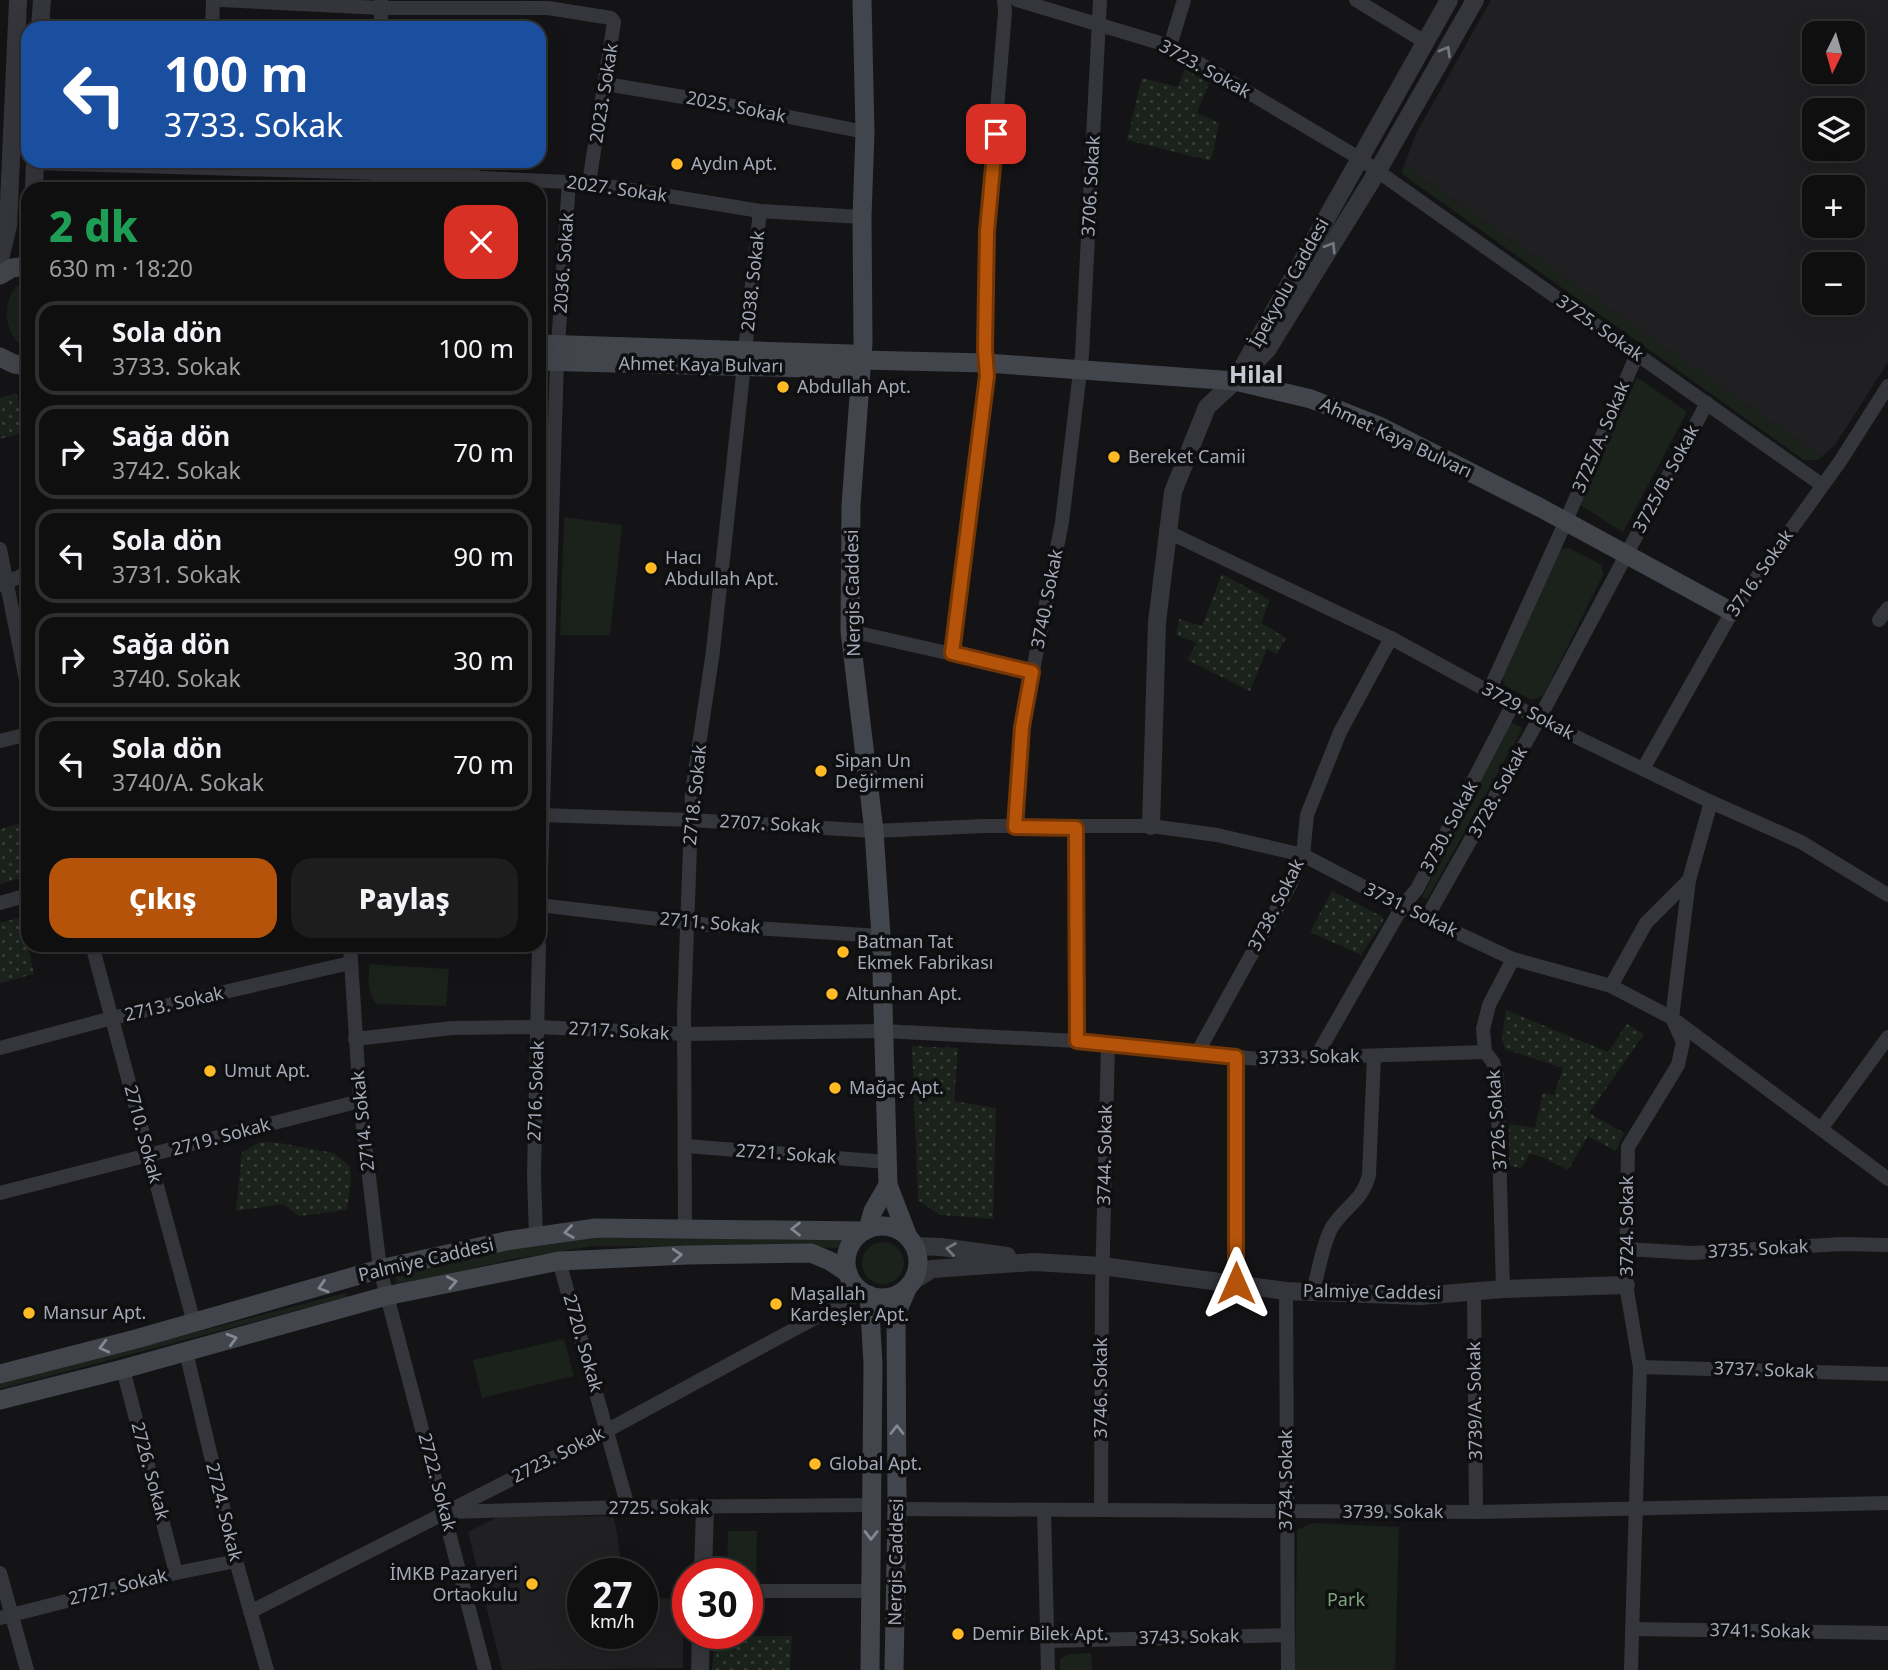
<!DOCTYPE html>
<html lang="tr">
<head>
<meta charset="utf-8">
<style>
	:root { --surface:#0f0f10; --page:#1d1d1e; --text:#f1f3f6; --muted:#9b9c9f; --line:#2f2f30; --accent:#b45309 }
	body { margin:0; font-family:"Noto Sans",sans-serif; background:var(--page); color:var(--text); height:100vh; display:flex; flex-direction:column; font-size:26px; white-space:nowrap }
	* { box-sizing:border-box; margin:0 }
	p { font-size:23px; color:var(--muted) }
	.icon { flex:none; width:38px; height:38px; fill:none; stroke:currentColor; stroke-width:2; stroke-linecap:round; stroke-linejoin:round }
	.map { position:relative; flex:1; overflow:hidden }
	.details { position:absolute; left:21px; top:182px; width:525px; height:770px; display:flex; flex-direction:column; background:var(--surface); border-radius:21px; box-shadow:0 7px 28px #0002,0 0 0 2px var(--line) }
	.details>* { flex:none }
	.guide { position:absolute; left:21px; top:21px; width:525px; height:147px; border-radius:21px; box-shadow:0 7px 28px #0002,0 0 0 2px var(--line); background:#1a4fa0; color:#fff; overflow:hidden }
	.needle { width:46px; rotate:185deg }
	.tools { position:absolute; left:1802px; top:21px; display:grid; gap:14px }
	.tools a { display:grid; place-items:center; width:63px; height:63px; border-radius:14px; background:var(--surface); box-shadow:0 7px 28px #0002,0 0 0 2px var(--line); font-size:35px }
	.speed { position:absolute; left:567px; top:1558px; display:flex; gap:14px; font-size:35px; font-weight:700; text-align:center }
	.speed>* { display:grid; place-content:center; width:91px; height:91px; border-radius:50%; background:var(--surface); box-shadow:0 7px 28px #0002,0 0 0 2px var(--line); line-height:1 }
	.speed small { font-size:18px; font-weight:400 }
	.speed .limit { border:10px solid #d22; background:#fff; color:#111 }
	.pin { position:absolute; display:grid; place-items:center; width:60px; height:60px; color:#fff; margin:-30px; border-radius:14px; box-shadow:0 4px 10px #0006 }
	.me { position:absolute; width:77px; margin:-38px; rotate:0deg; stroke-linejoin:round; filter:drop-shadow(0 0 5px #0008) }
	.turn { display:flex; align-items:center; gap:24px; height:147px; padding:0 28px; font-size:32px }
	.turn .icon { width:91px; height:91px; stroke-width:2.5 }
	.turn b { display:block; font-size:49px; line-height:60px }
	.round { display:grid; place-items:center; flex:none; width:74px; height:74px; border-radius:21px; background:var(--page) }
	.overview { display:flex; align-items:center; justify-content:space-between; height:119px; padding:0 28px }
	h1 { font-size:42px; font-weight:800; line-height:52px; color:#1e9e55 }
	.action { display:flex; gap:14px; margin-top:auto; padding:14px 28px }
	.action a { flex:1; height:80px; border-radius:21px; background:var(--accent); color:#fff; font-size:28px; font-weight:800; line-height:80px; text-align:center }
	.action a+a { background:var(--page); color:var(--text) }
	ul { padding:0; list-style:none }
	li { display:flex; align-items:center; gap:21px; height:94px; margin:0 14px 10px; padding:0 14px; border:4px solid var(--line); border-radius:21px }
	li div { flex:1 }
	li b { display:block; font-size:26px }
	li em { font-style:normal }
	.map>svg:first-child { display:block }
	.built { fill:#202023; fill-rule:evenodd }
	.green { fill:#1a221b }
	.garden { fill:url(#garden-dots) }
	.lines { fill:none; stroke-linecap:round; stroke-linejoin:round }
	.minor { stroke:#35363c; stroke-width:14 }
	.tertiary { stroke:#35363c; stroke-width:18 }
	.secondary { stroke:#43454c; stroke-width:19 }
	.oneway { stroke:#737680 }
	.oneway2 { stroke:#838792 }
	.route-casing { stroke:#753606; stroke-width:18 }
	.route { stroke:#b45309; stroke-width:12 }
	.poi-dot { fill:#ffba24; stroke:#0f0f11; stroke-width:2.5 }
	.labels { text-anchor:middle; stroke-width:7; stroke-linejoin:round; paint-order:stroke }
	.street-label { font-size:18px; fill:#a5aab8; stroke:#0f0f11 }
	.poi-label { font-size:18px; fill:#a5aab8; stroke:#0f0f11; text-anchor:start }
	.park-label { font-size:18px; fill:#7aa57d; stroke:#0f0f11 }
	.district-label { font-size:24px; font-weight:bold; fill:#c6c9d3; stroke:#0f0f11 }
</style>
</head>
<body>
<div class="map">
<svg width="1888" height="1670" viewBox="0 0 1888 1670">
	<defs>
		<pattern id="garden-dots" width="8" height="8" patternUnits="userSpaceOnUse" patternTransform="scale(1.75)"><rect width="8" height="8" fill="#1a221b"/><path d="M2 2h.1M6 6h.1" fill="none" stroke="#383f3a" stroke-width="1.8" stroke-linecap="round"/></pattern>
	</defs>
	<rect width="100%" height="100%" fill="#141416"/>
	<!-- built -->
	<g class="built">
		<path d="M1491 0H1888V362L1835 445 1822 457 1404 165 1417 132ZM1815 33H1853V72H1815ZM1815 110H1853V149H1815ZM1815 187H1853V226H1815ZM1815 264H1853V303H1815Z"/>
		<polygon points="614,1516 623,1573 583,1573 583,1633 642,1633 642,1595 683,1601 683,1668 502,1670 468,1532 498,1517"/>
	</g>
	<!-- green -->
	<g class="green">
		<polygon points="1404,165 1822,457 1818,460 1804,460 1402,174 1402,169"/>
		<path d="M28 280V347C0 341 0 286 28 280Z"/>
		<polygon points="1637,377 1687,412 1623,532 1579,504"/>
		<polygon points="564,517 622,525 610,635 560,635"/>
		<polygon points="1569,548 1602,565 1603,575 1543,696 1532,700 1504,685 1502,674 1559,549"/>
		<polygon points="1510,722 1523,728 1427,899 1422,897"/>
		<path d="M369 964 449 969 446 1006 377 1004C366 992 369 979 369 964Z"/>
		<polygon points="602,1236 845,1237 846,1248 593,1246 514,1259 397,1285 395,1277 489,1253"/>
		<circle cx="883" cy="1263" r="21"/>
		<polygon points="345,1293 347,1297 0,1389 0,1384"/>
		<polygon points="564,1339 574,1376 482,1398 473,1360"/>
		<polygon points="1312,1523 1399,1527 1395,1670 1295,1670 1297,1530"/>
		<polygon points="728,1531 757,1531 756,1587 747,1587 747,1573 727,1573"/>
		<polygon points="1091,1653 1092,1670 1060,1670 1060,1659 1069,1654"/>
	</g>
	<!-- garden -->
	<g class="garden">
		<polygon points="1185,69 1209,83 1197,113 1219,123 1211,161 1127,140 1142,78 1178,87"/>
		<polygon points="16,393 26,432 0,439 0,398"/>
		<polygon points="1222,574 1270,600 1261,623 1286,638 1277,654 1267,649 1250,691 1187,660 1197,643 1176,635 1179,619 1202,626"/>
		<polygon points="28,821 28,876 0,884 0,829"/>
		<polygon points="1332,891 1383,917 1383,922 1361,955 1310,932"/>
		<polygon points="22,917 34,974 0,983 0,923"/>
		<polygon points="1506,1010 1608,1052 1627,1024 1644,1034 1589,1113 1624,1133 1616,1151 1588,1136 1568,1170 1540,1156 1530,1154 1521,1168 1509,1166 1509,1124 1535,1128 1543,1093 1554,1095 1563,1068 1505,1049 1502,1038"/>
		<polygon points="912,1046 958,1048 954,1101 996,1108 993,1219 940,1215 918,1200"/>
		<polygon points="260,1142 280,1143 334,1153 350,1166 351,1180 347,1210 299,1216 283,1204 236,1211 242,1152"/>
		<polygon points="715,1636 792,1636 790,1670 712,1670"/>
	</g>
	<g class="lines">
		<!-- minor -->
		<g class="minor">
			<polyline points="220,0 381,8 548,8 611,18 614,22 589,183"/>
			<polyline points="1017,0 1170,46 1359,158 1822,485"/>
			<polyline points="1356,0 1425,42"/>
			<polyline points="212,28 213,0"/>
			<polyline points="381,28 381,1"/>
			<polyline points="1170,46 1184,0"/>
			<polyline points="606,84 713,102 865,132"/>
			<polyline points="35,163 379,173 589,183 760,211 862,217"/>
			<polyline points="472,177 473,161"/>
			<polyline points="379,189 379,161"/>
			<polyline points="558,345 569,181"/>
			<polyline points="745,351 760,211"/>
			<polyline points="1166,531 1391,638 1539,719 1711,802 1801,842 1888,895"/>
			<polyline points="0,549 28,690"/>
			<polyline points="0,585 28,573"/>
			<polyline points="1879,620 1888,608"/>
			<polyline points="850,631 1032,672"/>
			<polyline points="952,654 987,376 985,349 987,231 1005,12 1004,0"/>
			<polyline points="1489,691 1566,521 1637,354"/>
			<polyline points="0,741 28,734"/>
			<polyline points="1643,769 1732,612 1841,460 1888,386"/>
			<polyline points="539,815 691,820 874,831 984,826 1151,826 1217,835 1303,855 1402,907 1513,959 1611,986 1672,1018 1888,1179"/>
			<polyline points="1015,827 1022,727 1062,522 1082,355 1100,0"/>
			<polyline points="1076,828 1077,1041"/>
			<polyline points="0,903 28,895"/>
			<polyline points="539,905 709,925 881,936"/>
			<polyline points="1427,917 1539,719 1707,403"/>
			<polyline points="539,933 557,361"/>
			<polyline points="92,945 194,1323"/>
			<polyline points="350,945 360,1101 380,1269 485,1670"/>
			<polyline points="1611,986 1646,923 1689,880"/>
			<polyline points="355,1039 452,1028 538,1027 685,1034 883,1031 1077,1041 1259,1059 1485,1052"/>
			<polyline points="0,1048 112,1018 350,963"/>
			<polyline points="1197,1053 1291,883 1303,855 1307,815 1340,732 1391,638"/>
			<polyline points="1316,1057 1402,907 1417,889 1513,704"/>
			<polyline points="1821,1129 1888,1037"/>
			<polyline points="686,1146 887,1162"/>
			<polyline points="0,1193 360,1101"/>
			<polyline points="685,1228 684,1011 692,792 713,651 744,365"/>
			<polyline points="536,1237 534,1175 539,945"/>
			<polyline points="1627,1249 1692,1253 1842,1244 1888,1245"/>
			<polyline points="559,1261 628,1507"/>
			<polyline points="1236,1283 1236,1057"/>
			<polyline points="1503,1289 1497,1076 1493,1062 1485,1052 1483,1029 1489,1005 1513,959"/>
			<path d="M1313 1290C1319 1271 1322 1245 1332 1227 1346 1205 1362 1202 1369 1175L1374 1056"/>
			<polyline points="1286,1291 1288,1670"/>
			<polyline points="1474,1291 1476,1512"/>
			<polyline points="186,1352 236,1561 267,1670"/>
			<polyline points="1640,1367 1888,1374"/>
			<polyline points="123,1369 176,1573"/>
			<polyline points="897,1509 1476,1512 1888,1503"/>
			<polyline points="1044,1510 1048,1670"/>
			<polyline points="1101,1510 1102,1288 1108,1045"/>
			<polyline points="449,1512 628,1507 871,1505"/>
			<polyline points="0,1573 27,1670"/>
			<polyline points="747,1591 871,1591"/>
			<polyline points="250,1612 608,1430 863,1292"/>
			<polyline points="0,1618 176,1573 236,1561"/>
			<polyline points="1632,1629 1888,1633"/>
			<polyline points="1048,1641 1288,1635"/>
			<polyline points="1631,1670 1640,1367 1626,1285 1628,1147 1678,1065 1683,1042 1672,1018 1689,880 1711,802"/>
		</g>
		<!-- tertiary -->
		<g class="tertiary">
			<polyline points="40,28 42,0"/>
			<polyline points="34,189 35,161"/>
			<polyline points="0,259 8,226 18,0"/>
			<polyline points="1248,369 1267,350 1377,172 1475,0"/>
			<polyline points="1151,826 1157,622 1173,492 1207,407 1235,381 1449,0"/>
			<polyline points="915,1246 941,1247 1007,1256"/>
			<polyline points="914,1280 932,1269 1034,1262 1102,1266 1286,1291 1420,1296 1503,1289 1626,1285"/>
			<polyline points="703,1573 705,1508"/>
			<polyline points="700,1670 701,1633"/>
		</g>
		<!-- secondary -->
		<g class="secondary">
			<polyline points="862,0 865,132 862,217 863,343 851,505 850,631 874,831 881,936 888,1185 908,1237"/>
			<polyline points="0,275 12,268 28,266"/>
			<polyline points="539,344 851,354 861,360"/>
			<polyline points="0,357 14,364 28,366"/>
			<polyline points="539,361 845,369 861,360 987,363 1235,381 1311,399 1379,426 1539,507 1732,612"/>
			<circle cx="882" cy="1262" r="36"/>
			<polyline points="868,1229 873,1211 888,1185"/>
			<polyline points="869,1295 873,1364 870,1670"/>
			<polyline points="0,1374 136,1339 380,1269 506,1241 596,1228 864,1231"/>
			<polyline points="0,1400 123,1369 386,1296 559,1261 688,1255 811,1253 830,1261 848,1273"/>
			<polyline points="894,1670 897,1509 896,1314 907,1289"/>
		</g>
	</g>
	<!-- one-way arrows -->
	<defs><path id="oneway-chevron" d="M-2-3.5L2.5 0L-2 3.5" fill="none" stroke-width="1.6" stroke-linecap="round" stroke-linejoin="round" transform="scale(1.75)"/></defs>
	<g class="oneway">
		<use href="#oneway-chevron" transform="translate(1446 51) rotate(-60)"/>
		<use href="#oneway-chevron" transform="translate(1331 247) rotate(-58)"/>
		<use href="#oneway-chevron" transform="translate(951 1249) rotate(-172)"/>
	</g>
	<g class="oneway2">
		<use href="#oneway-chevron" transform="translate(796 1229) rotate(-180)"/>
		<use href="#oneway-chevron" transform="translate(569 1232) rotate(172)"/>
		<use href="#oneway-chevron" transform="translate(677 1255) rotate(-3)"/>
		<use href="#oneway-chevron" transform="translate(452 1282) rotate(-11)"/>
		<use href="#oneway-chevron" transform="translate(323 1287) rotate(163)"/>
		<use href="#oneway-chevron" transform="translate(232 1339) rotate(-16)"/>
		<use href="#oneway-chevron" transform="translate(104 1347) rotate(166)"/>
		<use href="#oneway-chevron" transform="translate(897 1430) rotate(-90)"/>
		<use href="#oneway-chevron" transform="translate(871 1535) rotate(91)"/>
	</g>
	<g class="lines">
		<defs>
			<polyline id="route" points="996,134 987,231 985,349 987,376 952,653 1032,672 1022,727 1015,827 1076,828 1077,1041 1236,1057 1236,1283"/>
		</defs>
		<!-- route casing -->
		<use href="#route" class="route-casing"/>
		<!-- route -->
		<use href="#route" class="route"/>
	</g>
	<!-- markers -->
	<g class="poi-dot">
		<circle cx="677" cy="164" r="7"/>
		<circle cx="783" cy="387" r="7"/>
		<circle cx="1114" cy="457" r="7"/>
		<circle cx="651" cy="568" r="7"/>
		<circle cx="821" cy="771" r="7"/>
		<circle cx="843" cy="952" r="7"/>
		<circle cx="832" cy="994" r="7"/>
		<circle cx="210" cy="1071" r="7"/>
		<circle cx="835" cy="1088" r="7"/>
		<circle cx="776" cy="1304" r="7"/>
		<circle cx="29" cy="1313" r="7"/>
		<circle cx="815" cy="1464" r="7"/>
		<circle cx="532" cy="1584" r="7"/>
		<circle cx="958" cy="1634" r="7"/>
	</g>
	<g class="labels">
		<!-- street labels -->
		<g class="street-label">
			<text transform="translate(1205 69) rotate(29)" y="6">3723. Sokak</text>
			<text transform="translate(604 93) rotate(-81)" y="6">2023. Sokak</text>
			<text transform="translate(736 107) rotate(11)" y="6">2025. Sokak</text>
			<text transform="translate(1091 186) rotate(-87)" y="6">3706. Sokak</text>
			<text transform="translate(617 189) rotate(8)" y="6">2027. Sokak</text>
			<text transform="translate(564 263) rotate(-86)" y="6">2036. Sokak</text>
			<text transform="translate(753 281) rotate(-84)" y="6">2038. Sokak</text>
			<text transform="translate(1289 283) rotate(-61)" y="6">İpekyolu Caddesi</text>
			<text transform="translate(1600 328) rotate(35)" y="6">3725. Sokak</text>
			<text transform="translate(701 365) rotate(1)" y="6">Ahmet Kaya Bulvarı</text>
			<text transform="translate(1601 437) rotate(-67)" y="6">3725/A. Sokak</text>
			<text transform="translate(1396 438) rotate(25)" y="6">Ahmet Kaya Bulvarı</text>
			<text transform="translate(1666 479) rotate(-62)" y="6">3725/B. Sokak</text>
			<text transform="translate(1760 573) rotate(-55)" y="6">3716. Sokak</text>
			<text transform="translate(853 593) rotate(-91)" y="6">Nergis Caddesi</text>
			<text transform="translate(1047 599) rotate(-79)" y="6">3740. Sokak</text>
			<text transform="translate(1528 711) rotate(28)" y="6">3729. Sokak</text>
			<text transform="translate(1498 792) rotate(-61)" y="6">3728. Sokak</text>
			<text transform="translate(695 795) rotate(-84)" y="6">2718. Sokak</text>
			<text transform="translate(770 824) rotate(3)" y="6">2707. Sokak</text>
			<text transform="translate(1449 827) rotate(-62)" y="6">3730. Sokak</text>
			<text transform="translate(1276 905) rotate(-63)" y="6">3738. Sokak</text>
			<text transform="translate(1411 910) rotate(26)" y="6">3731. Sokak</text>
			<text transform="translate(710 923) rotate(5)" y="6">2711. Sokak</text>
			<text transform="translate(174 1004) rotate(-13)" y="6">2713. Sokak</text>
			<text transform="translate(619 1031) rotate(3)" y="6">2717. Sokak</text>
			<text transform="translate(1309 1057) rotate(-1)" y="6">3733. Sokak</text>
			<text transform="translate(536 1091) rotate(-88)" y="6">2716. Sokak</text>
			<text transform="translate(1497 1120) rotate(-94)" y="6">3726. Sokak</text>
			<text transform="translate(363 1121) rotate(-96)" y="6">2714. Sokak</text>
			<text transform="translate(143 1134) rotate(75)" y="6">2710. Sokak</text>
			<text transform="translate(221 1137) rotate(-15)" y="6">2719. Sokak</text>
			<text transform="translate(786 1154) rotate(4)" y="6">2721. Sokak</text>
			<text transform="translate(1105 1155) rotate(-89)" y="6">3744. Sokak</text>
			<text transform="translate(1627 1226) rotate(-90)" y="6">3724. Sokak</text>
			<text transform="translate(1758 1249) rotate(-3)" y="6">3735. Sokak</text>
			<text transform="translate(426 1260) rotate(-13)" y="6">Palmiye Caddesi</text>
			<text transform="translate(1372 1292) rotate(1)" y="6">Palmiye Caddesi</text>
			<text transform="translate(583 1343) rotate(74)" y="6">2720. Sokak</text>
			<text transform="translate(1764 1370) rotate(2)" y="6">3737. Sokak</text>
			<text transform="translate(1101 1388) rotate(-90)" y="6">3746. Sokak</text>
			<text transform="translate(1475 1401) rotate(-91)" y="6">3739/A. Sokak</text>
			<text transform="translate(558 1455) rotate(-27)" y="6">2723. Sokak</text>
			<text transform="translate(150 1471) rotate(75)" y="6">2726. Sokak</text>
			<text transform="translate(1286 1480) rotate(-90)" y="6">3734. Sokak</text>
			<text transform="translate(437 1482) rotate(75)" y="6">2722. Sokak</text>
			<text x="659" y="1514">2725. Sokak</text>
			<text transform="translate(224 1512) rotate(76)" y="6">2724. Sokak</text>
			<text x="1393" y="1518">3739. Sokak</text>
			<text transform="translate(896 1562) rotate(-89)" y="6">Nergis Caddesi</text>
			<text transform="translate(118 1587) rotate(-14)" y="6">2727. Sokak</text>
			<text transform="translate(1760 1631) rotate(1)" y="6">3741. Sokak</text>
			<text transform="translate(1189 1637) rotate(-1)" y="6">3743. Sokak</text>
		</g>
		<!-- poi labels -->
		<g class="poi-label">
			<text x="691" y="170">Aydın Apt.</text>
			<text x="797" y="393">Abdullah Apt.</text>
			<text x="1128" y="463">Bereket Camii</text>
			<text x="665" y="564">Hacı<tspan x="665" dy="21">Abdullah Apt.</tspan></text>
			<text x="835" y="767">Sipan Un<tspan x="835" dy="21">Değirmeni</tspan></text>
			<text x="857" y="948">Batman Tat<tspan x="857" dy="21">Ekmek Fabrikası</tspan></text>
			<text x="846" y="1000">Altunhan Apt.</text>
			<text x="224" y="1077">Umut Apt.</text>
			<text x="849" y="1094">Mağaç Apt.</text>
			<text x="790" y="1300">Maşallah<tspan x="790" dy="21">Kardeşler Apt.</tspan></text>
			<text x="43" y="1319">Mansur Apt.</text>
			<text x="829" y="1470">Global Apt.</text>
			<text x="518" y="1580" text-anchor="end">İMKB Pazaryeri<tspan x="518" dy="21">Ortaokulu</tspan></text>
			<text x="972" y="1640">Demir Bilek Apt.</text>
		</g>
		<!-- park labels -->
		<g class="park-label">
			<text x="1346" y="1606">Park</text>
		</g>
		<!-- district labels -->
		<g class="district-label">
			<text x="1256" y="383">Hilal</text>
		</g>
	</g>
</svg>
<div class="tools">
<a><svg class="needle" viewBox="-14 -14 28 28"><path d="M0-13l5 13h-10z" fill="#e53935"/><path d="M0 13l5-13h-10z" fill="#9b9c9f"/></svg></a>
<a><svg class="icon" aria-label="layers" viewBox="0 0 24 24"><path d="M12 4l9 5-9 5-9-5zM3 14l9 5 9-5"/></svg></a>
<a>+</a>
<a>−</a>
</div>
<div class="speed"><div>27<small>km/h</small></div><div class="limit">30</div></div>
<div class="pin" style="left:996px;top:134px;background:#d93025"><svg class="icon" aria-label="arrive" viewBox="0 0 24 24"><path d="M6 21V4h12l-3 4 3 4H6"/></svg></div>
<svg class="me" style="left:1236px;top:1283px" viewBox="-20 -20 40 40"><path d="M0-17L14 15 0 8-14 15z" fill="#b45309" stroke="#fff" stroke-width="4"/></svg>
<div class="guide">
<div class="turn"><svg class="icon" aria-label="left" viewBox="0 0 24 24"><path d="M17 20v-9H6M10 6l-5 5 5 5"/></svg><div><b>100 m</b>3733. Sokak</div></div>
</div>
<section class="details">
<div class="overview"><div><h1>2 dk</h1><p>630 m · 18:20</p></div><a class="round" style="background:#d93025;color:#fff"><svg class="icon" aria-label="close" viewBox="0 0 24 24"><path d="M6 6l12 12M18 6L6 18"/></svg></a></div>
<ul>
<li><svg class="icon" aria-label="left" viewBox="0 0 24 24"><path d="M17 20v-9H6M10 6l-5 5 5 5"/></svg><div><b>Sola dön</b><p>3733. Sokak</p></div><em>100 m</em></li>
<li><svg class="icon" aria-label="right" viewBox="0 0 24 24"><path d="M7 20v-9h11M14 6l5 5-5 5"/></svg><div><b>Sağa dön</b><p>3742. Sokak</p></div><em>70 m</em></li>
<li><svg class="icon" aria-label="left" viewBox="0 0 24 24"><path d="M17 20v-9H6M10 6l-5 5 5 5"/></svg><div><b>Sola dön</b><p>3731. Sokak</p></div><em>90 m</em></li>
<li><svg class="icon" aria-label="right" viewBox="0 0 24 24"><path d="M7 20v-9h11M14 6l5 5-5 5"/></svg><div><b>Sağa dön</b><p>3740. Sokak</p></div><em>30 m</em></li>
<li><svg class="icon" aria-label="left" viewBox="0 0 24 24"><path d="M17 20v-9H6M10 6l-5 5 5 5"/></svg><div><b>Sola dön</b><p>3740/A. Sokak</p></div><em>70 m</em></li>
</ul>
<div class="action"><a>Çıkış</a><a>Paylaş</a></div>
</section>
</div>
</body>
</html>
